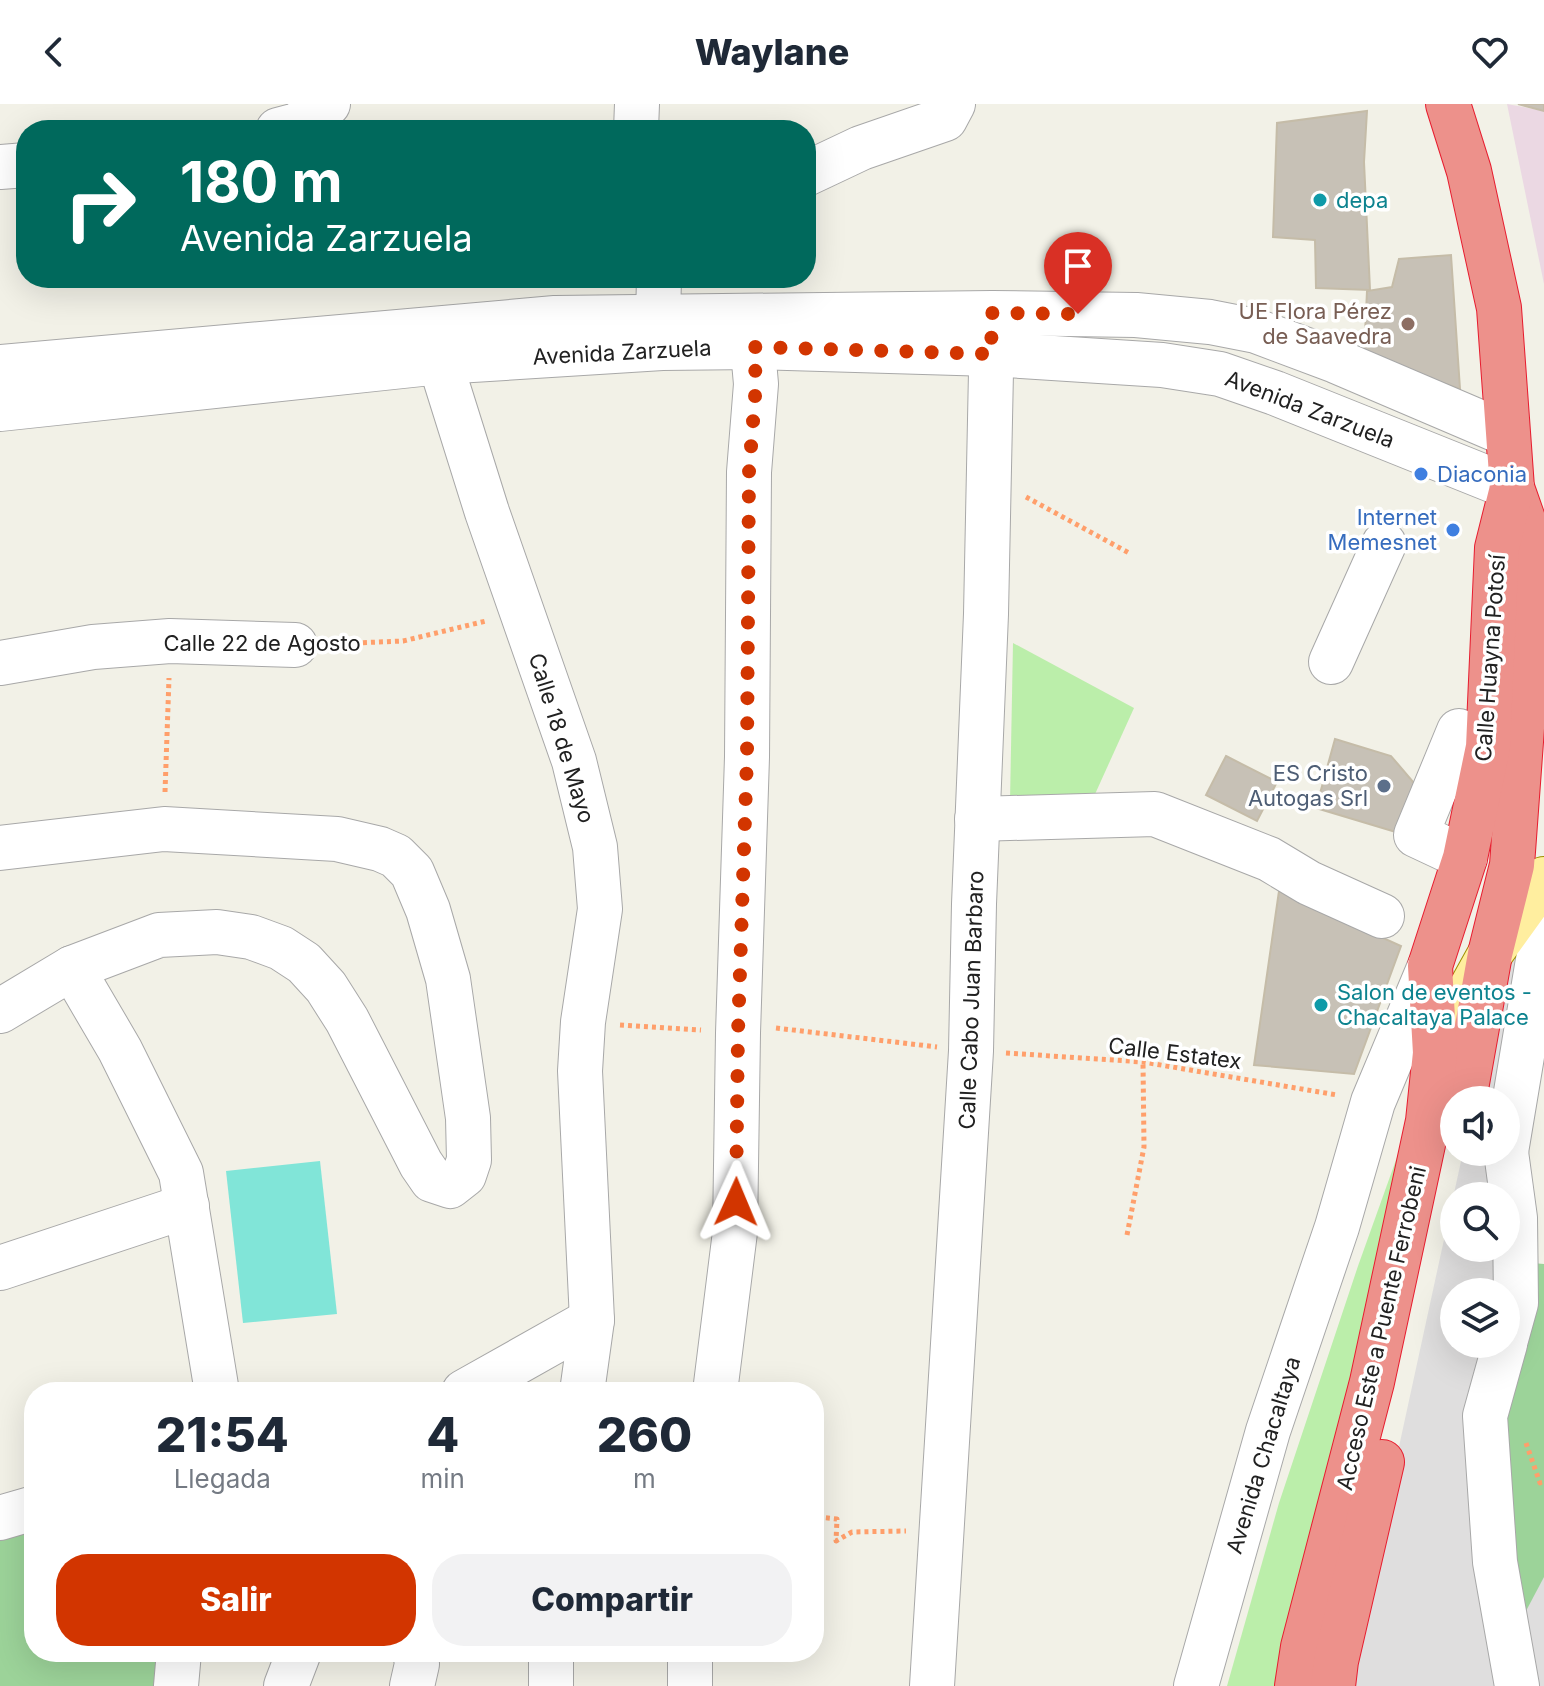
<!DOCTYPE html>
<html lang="es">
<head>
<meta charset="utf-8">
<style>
	:root { --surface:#fff; --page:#f2f2f3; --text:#1f2937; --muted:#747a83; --accent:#d23500 }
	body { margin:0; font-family:Inter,sans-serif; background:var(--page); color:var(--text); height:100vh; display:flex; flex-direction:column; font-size:30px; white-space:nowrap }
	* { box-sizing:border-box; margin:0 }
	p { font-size:26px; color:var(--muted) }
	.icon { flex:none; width:44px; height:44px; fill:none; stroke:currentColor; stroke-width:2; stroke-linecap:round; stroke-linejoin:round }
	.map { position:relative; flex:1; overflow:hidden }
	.details { position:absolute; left:24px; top:1278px; width:800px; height:280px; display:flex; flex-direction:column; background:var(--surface); border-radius:32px; box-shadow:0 8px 32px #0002 }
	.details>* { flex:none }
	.banner { position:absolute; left:16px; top:16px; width:800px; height:168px; border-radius:32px; box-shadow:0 8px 32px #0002; background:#00695c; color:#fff; overflow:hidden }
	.tools { position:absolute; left:1440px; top:982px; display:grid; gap:16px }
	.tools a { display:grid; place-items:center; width:80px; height:80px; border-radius:50%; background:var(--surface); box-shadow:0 8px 32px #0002; font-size:40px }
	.pin { position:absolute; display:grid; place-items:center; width:68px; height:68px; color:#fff; margin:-82px -34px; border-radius:50% 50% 50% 0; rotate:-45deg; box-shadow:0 0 8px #0007 }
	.pin .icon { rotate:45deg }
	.me { position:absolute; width:88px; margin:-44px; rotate:1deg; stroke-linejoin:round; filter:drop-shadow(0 0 6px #0008) }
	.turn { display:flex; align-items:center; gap:28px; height:168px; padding:0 32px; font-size:36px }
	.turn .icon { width:104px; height:104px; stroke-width:2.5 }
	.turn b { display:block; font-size:56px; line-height:68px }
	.eta { display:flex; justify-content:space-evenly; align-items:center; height:136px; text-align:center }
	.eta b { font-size:48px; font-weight:800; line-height:56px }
	.primary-button { display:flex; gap:16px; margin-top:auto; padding:16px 32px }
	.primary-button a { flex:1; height:92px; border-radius:32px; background:var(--accent); color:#fff; font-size:32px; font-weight:800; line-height:92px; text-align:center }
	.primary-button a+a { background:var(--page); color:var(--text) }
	header { display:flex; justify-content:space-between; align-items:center; height:104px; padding:0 32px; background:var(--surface); font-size:36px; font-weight:800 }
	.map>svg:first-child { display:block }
	.residential { fill:#dfdede; fill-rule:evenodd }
	.industrial { fill:#ebd8e3 }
	.grass { fill:#bea }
	.forest { fill:#9cd399 }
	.pitch { fill:#81e5d8 }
	.building { fill:#c7c1b6; stroke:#c5bca8; stroke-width:2 }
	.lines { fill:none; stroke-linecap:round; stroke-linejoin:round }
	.minor-casing { stroke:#a8a8a8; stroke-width:46 }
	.major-casing { stroke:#9e9100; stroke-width:46 }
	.highway-casing { stroke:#e71d2f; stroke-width:46 }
	.path { stroke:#ff9f6b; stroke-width:5; stroke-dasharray:4 4; stroke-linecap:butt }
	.minor { stroke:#fff; stroke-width:44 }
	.major { stroke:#ffee9f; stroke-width:44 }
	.highway { stroke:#ed918b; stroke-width:44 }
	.route { stroke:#d23500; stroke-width:14; stroke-dasharray:0 25.2 }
	.culture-dot { fill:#0f9aa8; stroke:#fff; stroke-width:3 }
	.education-dot { fill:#8d6e63; stroke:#fff; stroke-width:3 }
	.shop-dot { fill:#3f7fe0; stroke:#fff; stroke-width:3 }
	.service-dot { fill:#5c6f8a; stroke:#fff; stroke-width:3 }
	.labels { text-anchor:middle; stroke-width:7; stroke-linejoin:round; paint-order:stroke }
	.culture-label { font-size:22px; fill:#0d838f; stroke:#fff; text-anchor:start }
	.education-label { font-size:22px; fill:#785e54; stroke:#fff; text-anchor:end }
	.street-label { font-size:22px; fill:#212121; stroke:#fff }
	.shop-label { font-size:22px; fill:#366cbe; stroke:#fff; text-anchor:start }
	.service-label { font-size:22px; fill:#4e5e75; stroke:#fff; text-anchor:end }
</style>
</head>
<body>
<header><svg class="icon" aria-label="back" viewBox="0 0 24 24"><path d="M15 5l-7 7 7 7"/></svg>Waylane<svg class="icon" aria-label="heart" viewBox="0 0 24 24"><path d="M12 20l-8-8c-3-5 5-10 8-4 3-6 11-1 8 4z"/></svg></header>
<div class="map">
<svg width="1544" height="1582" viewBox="0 0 1544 1582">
	<rect width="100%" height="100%" fill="#f2f1e7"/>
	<!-- residential -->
	<g class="residential">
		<polygon points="1504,853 1522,859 1500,996 1474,996"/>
		<path d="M1463 1048H1491L1494 1092H1454V1144H1506L1544 1204V1582H1347ZM1454 1188H1506V1240H1454Z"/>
	</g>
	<!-- industrial -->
	<polygon class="industrial" points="1507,0 1544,7 1544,180"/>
	<!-- grass -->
	<g class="grass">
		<polygon points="1013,539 1134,604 1091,699 1010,698"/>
		<polygon points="1411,1014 1283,1582 1227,1582 1279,1399 1358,1162"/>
	</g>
	<!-- forest -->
	<g class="forest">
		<polygon points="1532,1159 1544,1160 1544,1473 1518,1522 1496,1322"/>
		<polygon points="34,1420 34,1548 163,1548 159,1582 0,1582 0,1430"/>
	</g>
	<!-- pitch -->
	<polygon class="pitch" points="320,1057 337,1210 243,1219 226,1067"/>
	<!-- building -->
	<g class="building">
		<polygon points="1518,0 1544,0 1544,7"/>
		<polygon points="1367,7 1364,58 1370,186 1316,184 1315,136 1273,133 1277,19"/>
		<polygon points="1451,151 1460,285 1364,251 1367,187 1392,183 1399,155"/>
		<polygon points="1335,635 1391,652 1431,699 1419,735 1316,704"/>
		<polygon points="1226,652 1277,678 1257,717 1206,691"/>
		<polygon points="1279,787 1401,842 1354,970 1254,961"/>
	</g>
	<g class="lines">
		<defs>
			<g id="minor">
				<polyline points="278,26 297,21 328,0"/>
				<polyline points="636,26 637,0"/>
				<polyline points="0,63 26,61"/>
				<polyline points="806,70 861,44 945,15 953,0"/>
				<polyline points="659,174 658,214 662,241"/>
				<polyline points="440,258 487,408 574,657 595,743 600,805 583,918 580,967 592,1216 582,1288"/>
				<polyline points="0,263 555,214 992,209 1136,211 1210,218 1256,227 1336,257 1507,330"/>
				<polyline points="0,305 440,258 662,244 754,243 991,250 1162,261 1220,270 1275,289 1512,384"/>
				<polyline points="1331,558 1384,440"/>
				<polyline points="0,559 93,543 170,537 295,541"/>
				<polyline points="1459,627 1416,731 1465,754"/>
				<polyline points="977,715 1155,710 1269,755 1309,779 1382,812"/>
				<polyline points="0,744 164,725 337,735 380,745 396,752 412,768 428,806 448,875 468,1014 469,1056 464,1071 450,1082 432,1076 421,1060 347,916 326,883 304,859 281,844 251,833 217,828 159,831 72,864 0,907"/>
				<polyline points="72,864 120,946 181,1069 217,1288"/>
				<polyline points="1506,1048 1540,844 1531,794 1517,769"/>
				<polyline points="1506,1048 1515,1114 1516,1199 1506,1235"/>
				<polyline points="0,1164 187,1102"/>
				<polyline points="1505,1240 1485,1312 1495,1458 1517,1582"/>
				<polyline points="464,1288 592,1216"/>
				<polyline points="715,1288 735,1128 738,929 747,653 749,368 756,280 750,213"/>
				<polyline points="0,1414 34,1404"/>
				<polyline points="690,1548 690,1582"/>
				<polyline points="176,1582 179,1548"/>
				<polyline points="286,1582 299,1548"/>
				<polyline points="412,1582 417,1560 415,1548"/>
				<polyline points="551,1582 551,1548"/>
				<polyline points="932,1582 971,947 974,800 986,510 992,219"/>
				<polyline points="1196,1582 1268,1327 1337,1123 1373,998 1430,862"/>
			</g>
			<polyline id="major" points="1435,949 1490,850 1544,775"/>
			<g id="highway">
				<polyline points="1448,0 1469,67 1499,204 1512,384 1531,438 1523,610 1512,761 1490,850 1464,996"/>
				<polyline points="1297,1582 1303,1543 1372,1278 1428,1017 1435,949 1430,862 1465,754 1488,643 1497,444 1512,384"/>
				<polyline points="1333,1582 1336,1557 1382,1358"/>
			</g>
		</defs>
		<!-- minor casing -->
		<use href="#minor" class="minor-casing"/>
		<!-- major casing -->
		<use href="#major" class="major-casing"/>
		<!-- highway casing -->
		<use href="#highway" class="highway-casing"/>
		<!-- path -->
		<g class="path">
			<polyline points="1026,393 1131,450"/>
			<polyline points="331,540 403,537 486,517"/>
			<polyline points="165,688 169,574"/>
			<polyline points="620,921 701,926"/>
			<polyline points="776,924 937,943"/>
			<polyline points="1006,949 1143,958 1337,991"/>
			<polyline points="1127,1131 1144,1043 1143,958"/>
			<polyline points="1526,1339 1540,1379 1544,1376"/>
			<polyline points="814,1420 818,1413 837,1415 836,1437 852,1428 906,1427"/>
		</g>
		<!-- minor -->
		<use href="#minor" class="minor"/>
		<!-- major -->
		<use href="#major" class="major"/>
		<!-- highway -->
		<use href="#highway" class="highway"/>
	</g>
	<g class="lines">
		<!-- route -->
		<polyline class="route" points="736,1098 738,929 747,653 749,368 756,280 754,243 991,250 992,209 1078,210"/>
	</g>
	<!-- markers -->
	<g class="culture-dot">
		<circle cx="1320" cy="96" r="8"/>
		<circle cx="1321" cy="901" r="8"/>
	</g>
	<circle class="education-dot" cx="1408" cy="220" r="8"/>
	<g class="shop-dot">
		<circle cx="1421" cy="370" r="8"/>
		<circle cx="1453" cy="426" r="8"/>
	</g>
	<circle class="service-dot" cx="1384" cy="682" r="8"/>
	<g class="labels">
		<!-- culture labels -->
		<g class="culture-label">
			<text x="1336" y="104">depa</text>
			<text x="1337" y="896">Salon de eventos -<tspan x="1337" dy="25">Chacaltaya Palace</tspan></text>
		</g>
		<!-- education labels -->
		<g class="education-label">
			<text x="1392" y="215">UE Flora Pérez<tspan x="1392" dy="25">de Saavedra</tspan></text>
		</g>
		<!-- street labels -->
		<g class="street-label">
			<text transform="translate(622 248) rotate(-3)" y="8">Avenida Zarzuela</text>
			<text transform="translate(1310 305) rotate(21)" y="8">Avenida Zarzuela</text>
			<text x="262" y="547">Calle 22 de Agosto</text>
			<text transform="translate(1490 554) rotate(-86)" y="8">Calle Huayna Potosí</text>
			<text transform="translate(562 634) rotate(73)" y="8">Calle 18 de Mayo</text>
			<text transform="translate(971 896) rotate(-88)" y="8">Calle Cabo Juan Barbaro</text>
			<text transform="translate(1175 949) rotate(7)" y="8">Calle Estatex</text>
			<text transform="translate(1381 1224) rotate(-77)" y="8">Acceso Este a Puente Ferrobeni</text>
			<text transform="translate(1263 1351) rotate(-73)" y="8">Avenida Chacaltaya</text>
		</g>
		<!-- shop labels -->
		<g class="shop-label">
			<text x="1437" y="378">Diaconia</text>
			<text x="1437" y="421" text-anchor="end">Internet<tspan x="1437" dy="25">Memesnet</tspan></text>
		</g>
		<!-- service labels -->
		<g class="service-label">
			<text x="1368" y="677">ES Cristo<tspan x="1368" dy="25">Autogas Srl</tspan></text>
		</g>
	</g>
</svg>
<div class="tools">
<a><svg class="icon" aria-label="sound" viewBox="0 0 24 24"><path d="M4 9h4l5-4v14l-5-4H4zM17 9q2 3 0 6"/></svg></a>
<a><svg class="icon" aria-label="search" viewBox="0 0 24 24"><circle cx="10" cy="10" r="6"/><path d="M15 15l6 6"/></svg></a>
<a><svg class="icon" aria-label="layers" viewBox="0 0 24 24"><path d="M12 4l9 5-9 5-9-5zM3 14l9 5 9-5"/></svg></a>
</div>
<div class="pin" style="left:1078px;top:210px;background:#d93025"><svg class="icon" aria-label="arrive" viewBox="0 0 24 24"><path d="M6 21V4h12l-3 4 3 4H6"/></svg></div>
<svg class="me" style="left:736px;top:1098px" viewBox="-20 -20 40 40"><path d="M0-17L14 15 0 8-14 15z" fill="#d23500" stroke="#fff" stroke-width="4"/></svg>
<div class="banner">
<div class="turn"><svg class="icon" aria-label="right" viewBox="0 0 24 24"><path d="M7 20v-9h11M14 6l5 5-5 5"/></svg><div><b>180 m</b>Avenida Zarzuela</div></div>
</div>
<section class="details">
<div class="eta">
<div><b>21:54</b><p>Llegada</p></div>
<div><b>4</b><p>min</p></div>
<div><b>260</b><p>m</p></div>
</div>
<div class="primary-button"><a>Salir</a><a>Compartir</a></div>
</section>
</div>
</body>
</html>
